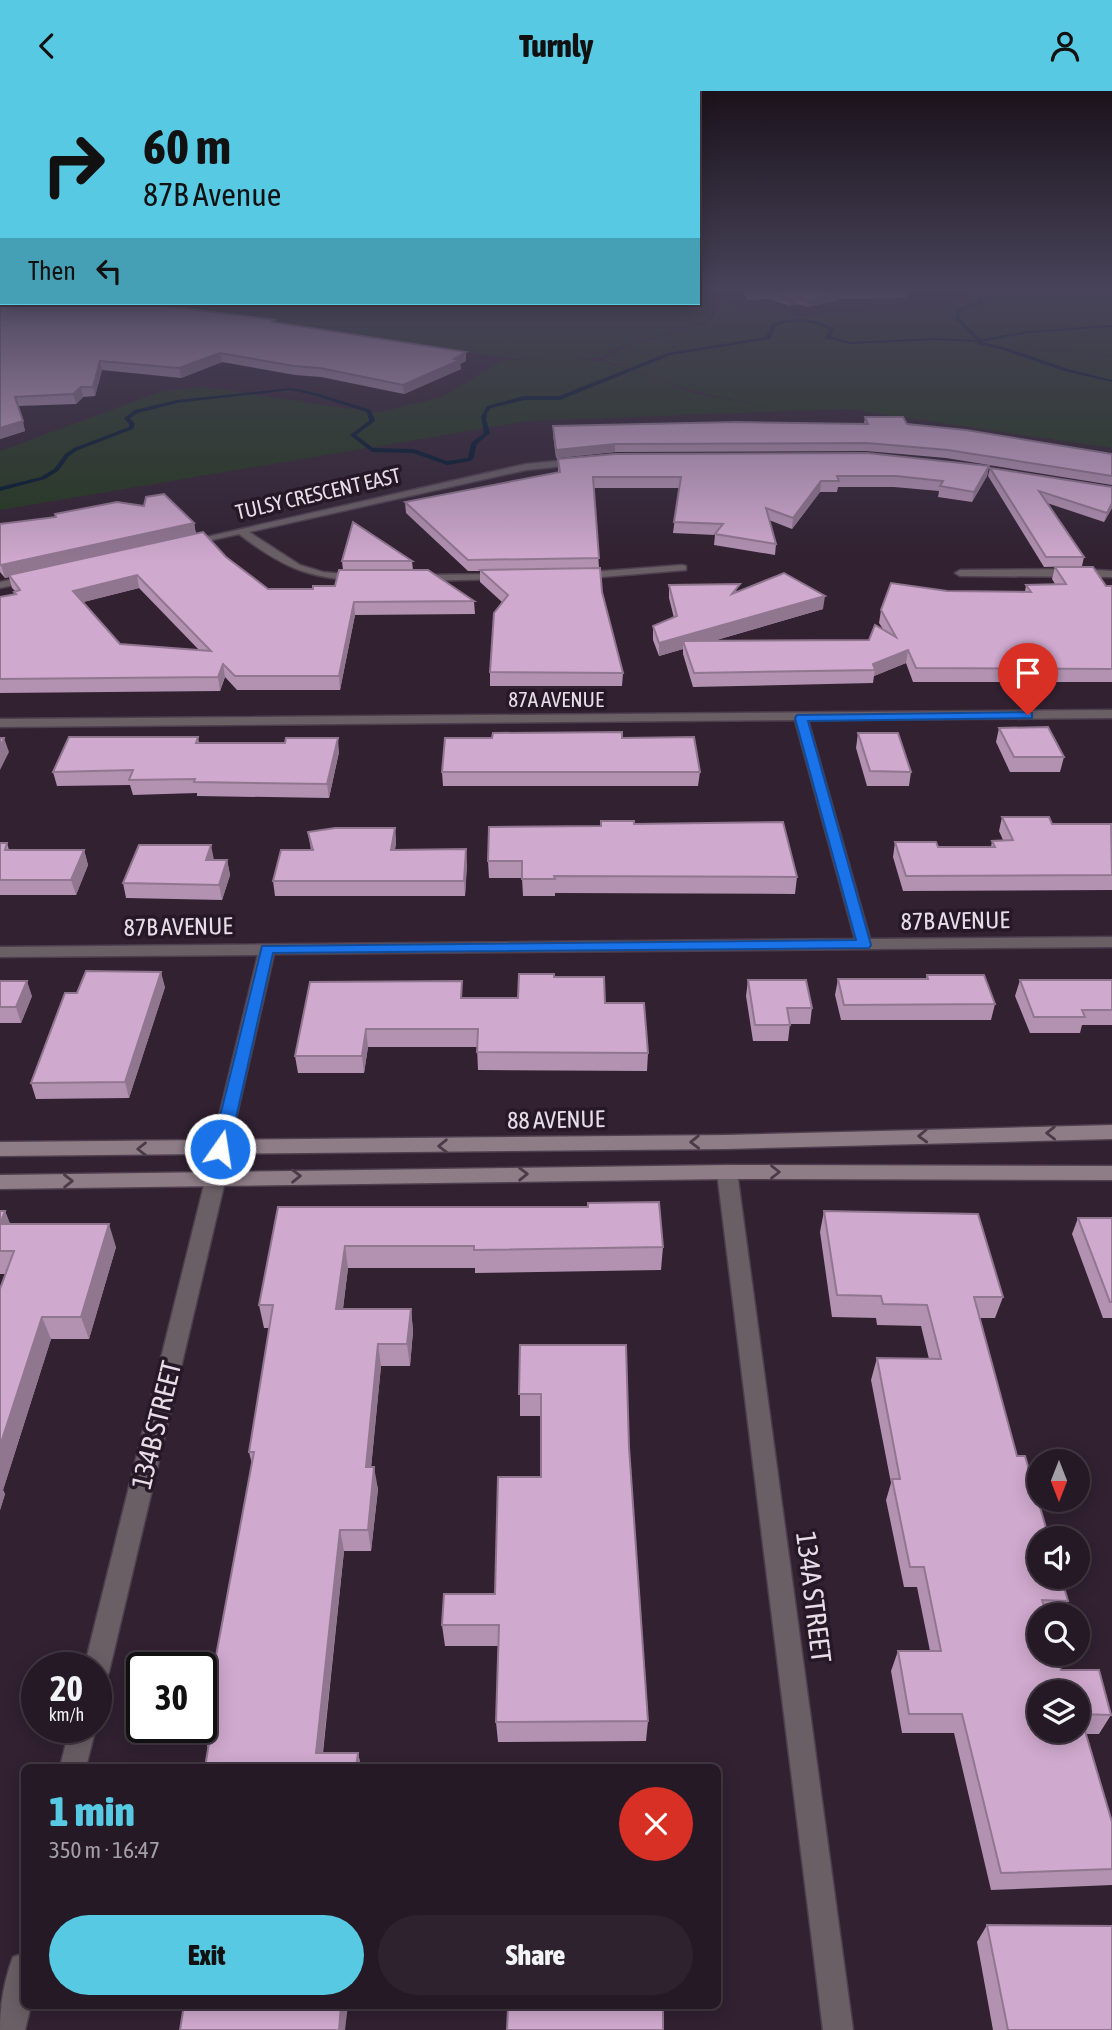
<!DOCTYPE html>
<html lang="en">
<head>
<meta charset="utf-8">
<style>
	:root { --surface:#251925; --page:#2d222d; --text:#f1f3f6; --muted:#a3a0a7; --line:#423842; --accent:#58c9e3 }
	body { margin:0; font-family:"Asap Condensed",sans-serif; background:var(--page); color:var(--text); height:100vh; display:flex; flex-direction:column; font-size:26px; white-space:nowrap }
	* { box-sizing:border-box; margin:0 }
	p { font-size:23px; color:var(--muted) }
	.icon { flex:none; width:38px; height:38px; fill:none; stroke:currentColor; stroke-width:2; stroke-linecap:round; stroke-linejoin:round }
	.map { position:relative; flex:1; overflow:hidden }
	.panel { position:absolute; left:21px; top:1673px; width:700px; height:245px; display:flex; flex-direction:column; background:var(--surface); border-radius:10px; box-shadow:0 4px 18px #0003,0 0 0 2px var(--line) }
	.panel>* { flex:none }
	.hud { position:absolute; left:0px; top:0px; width:700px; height:214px; box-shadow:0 4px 18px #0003,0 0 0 2px var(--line); background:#58c9e3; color:#111; overflow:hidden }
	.needle { width:46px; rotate:180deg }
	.tools { position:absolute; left:1027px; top:1358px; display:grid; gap:14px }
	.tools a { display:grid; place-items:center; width:63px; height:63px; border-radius:50%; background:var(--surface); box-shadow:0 4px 18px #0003,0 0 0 2px var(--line); font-size:35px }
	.speed { position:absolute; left:21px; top:1561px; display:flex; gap:14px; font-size:35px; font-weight:700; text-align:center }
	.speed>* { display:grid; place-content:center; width:91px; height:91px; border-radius:50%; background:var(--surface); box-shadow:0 4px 18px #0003,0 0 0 2px var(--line); line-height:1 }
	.speed small { font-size:18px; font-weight:400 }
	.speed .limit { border:4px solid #111; border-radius:10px; background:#fff; color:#111 }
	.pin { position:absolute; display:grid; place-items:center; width:60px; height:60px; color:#fff; margin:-72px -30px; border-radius:50% 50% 50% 0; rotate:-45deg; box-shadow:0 0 7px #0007 }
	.pin .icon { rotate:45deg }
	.me { position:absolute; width:77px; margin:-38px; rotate:13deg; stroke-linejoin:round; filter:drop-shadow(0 0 5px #0008) }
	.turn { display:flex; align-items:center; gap:24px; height:147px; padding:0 28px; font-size:32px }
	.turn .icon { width:91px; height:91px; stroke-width:2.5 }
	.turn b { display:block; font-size:49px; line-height:60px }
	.then { display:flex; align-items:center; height:66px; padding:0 28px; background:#0003; gap:14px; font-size:26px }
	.round { display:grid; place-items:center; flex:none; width:74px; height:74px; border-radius:37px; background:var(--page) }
	.overview { display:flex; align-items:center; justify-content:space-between; height:119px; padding:0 28px }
	h1 { font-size:42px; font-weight:800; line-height:52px; color:var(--accent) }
	.primary-button { display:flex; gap:14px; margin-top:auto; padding:14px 28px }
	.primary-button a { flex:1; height:80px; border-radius:42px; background:var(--accent); color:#111; font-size:28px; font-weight:800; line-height:80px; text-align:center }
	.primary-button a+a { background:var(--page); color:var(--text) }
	header { display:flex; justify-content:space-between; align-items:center; height:91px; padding:0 28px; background:var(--accent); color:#111; font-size:32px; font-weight:800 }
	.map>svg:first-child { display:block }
	.green { fill:#24371f }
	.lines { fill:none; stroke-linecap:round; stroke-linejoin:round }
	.stream { fill:#00172d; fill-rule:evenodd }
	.minor-casing { stroke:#4e3f4e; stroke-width:3 }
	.secondary-casing { stroke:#4e3f4e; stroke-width:3 }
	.minor { fill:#695f65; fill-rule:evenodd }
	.secondary { fill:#8e7d87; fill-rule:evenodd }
	.wall { fill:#b291b1; fill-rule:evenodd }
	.shaded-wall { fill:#917690 }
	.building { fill:#cfa9ce; stroke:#917690; stroke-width:2; fill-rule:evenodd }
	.oneway { stroke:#4b3b49 }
	.route { fill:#1a73e8; stroke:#114b97; stroke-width:2 }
	.labels { text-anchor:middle; stroke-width:7; stroke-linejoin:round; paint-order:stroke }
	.far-street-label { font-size:21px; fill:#e8dde7; stroke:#271827 }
	.street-label { font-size:24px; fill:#e8dde7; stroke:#271827 }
	.near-street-label { font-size:28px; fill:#e8dde7; stroke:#271827 }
</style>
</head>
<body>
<header><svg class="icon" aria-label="back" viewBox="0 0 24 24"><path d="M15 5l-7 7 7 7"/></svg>Turnly<svg class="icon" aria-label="person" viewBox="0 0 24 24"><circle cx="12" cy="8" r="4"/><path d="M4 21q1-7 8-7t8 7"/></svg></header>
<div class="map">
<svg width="1112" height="1939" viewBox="0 0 1112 1939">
	<rect width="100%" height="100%" fill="#312131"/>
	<!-- green -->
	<g class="green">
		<polygon points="974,200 1112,200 1112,265 956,246 1112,266 1112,357 846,318 528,330 0,419 0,360 163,300 204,296 377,322 442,306 504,269 545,269 514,268 244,228 284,212 698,212 698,207 718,209 709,230 625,254 599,267 573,269 599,270 661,289 692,302 763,315 694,300 602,269 628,255 711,231 721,212 796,223 793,224 796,225 955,215"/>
		<polygon points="140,212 258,212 223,225"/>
	</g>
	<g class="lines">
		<!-- stream -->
		<path class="stream" d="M995 200H999L995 206 984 208 981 214 963 218 959 227 981 248 1028 240 1112 234V236L1028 242 982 251 1007 257 1068 278 1112 289V291L1064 280 1003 259 978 253V251L936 249 850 253 825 247 830 239C814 231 793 228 776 235L770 248 671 264 560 309H524L491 317 487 322 486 328 490 342 477 353 473 368 470 370 447 374 413 362 372 361 350 344 369 330 367 321 313 304 291 299 177 312 138 322 130 327 135 333 133 338 78 359 69 365 58 380 45 388 0 400V396L41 386 54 378 65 363 74 357 129 336V333L124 327 135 319 177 309 291 297 316 302 371 319 375 330 356 344 373 357 414 358 447 370 468 367 471 352 484 342 481 325 487 315 524 305H559L668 262 766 246 772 233C792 225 818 227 835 239L830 245 850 251 936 247 976 249 955 227 959 216 977 212 981 206 992 204Z"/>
		<defs>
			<g id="minor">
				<path d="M579 368 582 369V373L526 379 249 441 300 474 323 481 365 485 366 487 361 490C307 487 282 476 239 443L185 455 180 452 526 373Z"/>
				<polygon points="682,474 686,475 686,479 578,488 573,485 578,482"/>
				<polygon points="1081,478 1112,480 1112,486 960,485 955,482 960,479"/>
				<polygon points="501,483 506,486 505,488 417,490 412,487 417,484"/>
				<polygon points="32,484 37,487 36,489 0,497 0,491"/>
				<polygon points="1112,619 1112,627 808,629 870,848 1112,846 1112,856 274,863 229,1058 227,1063 213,1063 211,1058 258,864 0,866 0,856 855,848 795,629 0,636 0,628"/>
				<polygon points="727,1074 734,1076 737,1081 853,1939 823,1939 717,1081 720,1076"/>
				<polygon points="216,1079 223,1081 226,1086 109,1581 105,1590 96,1594 96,1577 84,1577 206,1086 209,1081"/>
				<polygon points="70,1636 96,1636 86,1676 60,1676"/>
				<path d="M24 1862V1914H31L25 1939H0C0 1914 4 1890 13 1866Z"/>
			</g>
			<g id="secondary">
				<polygon points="1112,1034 1112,1048 726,1058 0,1065 0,1051 726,1044"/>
				<polygon points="727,1074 1112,1075 1112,1089 727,1088 0,1098 0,1084"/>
			</g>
		</defs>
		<!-- minor casing -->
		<use href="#minor" class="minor-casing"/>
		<!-- secondary casing -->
		<use href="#secondary" class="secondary-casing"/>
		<!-- minor -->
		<use href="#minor" class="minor"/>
		<!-- secondary -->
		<use href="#secondary" class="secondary"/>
	</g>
	<!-- wall -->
	<g class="wall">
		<polygon points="0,200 276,231 466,270 460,273 461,278 404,303 321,286 295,284 222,271 181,287 102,279 95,305 83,306 76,313 18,315 25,340 0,348"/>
		<polygon points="743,200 906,200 907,201 906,207 843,208 807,216 797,213 789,215 770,208 747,209"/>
		<polygon points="865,326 1112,363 1112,394 946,367 866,360 615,361 556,367 553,343 553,335 864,333"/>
		<polygon points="558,368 989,375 987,385 972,411 938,406 939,400 894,396 838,396 837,401 820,401 792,438 769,429 776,453 775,464 714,454 715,444 673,442 679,397 594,397 599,477 602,501 623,582 622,595 490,595 490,581 502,511 480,491 480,480 468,480 406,422 405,411 558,382"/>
		<polygon points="990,377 1112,396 1112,417 1104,431 1047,412 1084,466 1082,475 1044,476 988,385"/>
		<path d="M194 432 196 443 268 498H313L335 495 343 479 342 470H412L413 479 474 510 475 523 355 524 340 599H237L225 586 220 600 0 602V506L14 504 15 500 12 497 9 486 5 487 0 481V433ZM139 497 199 559 120 553 83 511Z"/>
		<polygon points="1055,476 1106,495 1112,495 1112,591 913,591 906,572 874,585 873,592 693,596 683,563 683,558 659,565 653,549 653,535 674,527 669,507 669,494 739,500 823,518 713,550 869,549 883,538 879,532 881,519 947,500 1025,501 1026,494 1055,493 1052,488"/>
		<polygon points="999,637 1064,666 1060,681 1010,681 996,651"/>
		<polygon points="858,642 911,681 909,695 867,695 856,657"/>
		<polygon points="198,646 199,652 339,661 329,707 197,705 197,702 133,704 130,694 57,695 53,681"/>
		<polygon points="622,647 700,681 698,695 443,695 442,681"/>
		<polygon points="1002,726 1052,733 1112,735 1112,799 903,800 893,766 895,751 938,756 991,756 992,750 1003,749 999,740"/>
		<polygon points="634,733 797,786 795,803 555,802 555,805 523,805 522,787 489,787 488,770 601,735"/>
		<polygon points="395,737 396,752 395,759 467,773 465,805 275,805 273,790 311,759 308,741"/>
		<polygon points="0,752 7,752 9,759 84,759 88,774 76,804 0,804"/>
		<polygon points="214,769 227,769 230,784 222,809 126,807 123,792"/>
		<polygon points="927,884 995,913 991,929 841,929 835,904 838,888 926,888"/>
		<polygon points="554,886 605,912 648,962 647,980 478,979 477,956 368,956 364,982 298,982 295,965 310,891 463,907 518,907"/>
		<polygon points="748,889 812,917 810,933 790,933 788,950 753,950 746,905"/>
		<polygon points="1020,889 1112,889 1112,934 1082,934 1080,942 1030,942 1015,905"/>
		<polygon points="0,890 32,905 21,932 0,932"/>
		<polygon points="165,896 129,1007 36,1008 31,992 77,902"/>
		<polygon points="278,1116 663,1156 661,1179 475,1182 475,1177 348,1177 343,1218 411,1218 413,1240 410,1275 381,1275 371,1376 378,1398 371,1460 344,1460 323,1662 358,1662 361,1676 205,1676 208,1657 202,1640 252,1373 249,1361 270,1237 264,1237 259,1214"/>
		<polygon points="0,1120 5,1120 10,1133 116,1156 89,1248 51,1248 3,1399 5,1403 0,1419 0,1198 6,1183 0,1183"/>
		<polygon points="824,1120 1003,1206 995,1227 980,1227 1017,1365 1068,1510 1061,1524 1040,1524 1061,1579 1111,1624 1099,1643 1085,1643 1112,1731 1112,1794 991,1799 954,1642 902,1642 891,1580 898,1560 930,1560 917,1496 904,1496 886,1409 891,1392 871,1289 877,1267 929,1268 921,1235 877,1234 876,1227 832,1226 820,1141"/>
		<polygon points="1078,1127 1112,1127 1112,1227 1103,1227 1072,1143"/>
		<polygon points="520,1254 629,1356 648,1630 646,1650 498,1651 496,1631 499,1555 445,1555 442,1534 495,1503 541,1386 541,1325 520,1325"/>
		<polygon points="987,1834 1112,1939 993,1939 977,1851"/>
	</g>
	<!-- shaded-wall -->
	<g class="shaded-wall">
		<polygon points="843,202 843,208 807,216 807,210"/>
		<polygon points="797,206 797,213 789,215 789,208"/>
		<polygon points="466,261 466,270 460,273 461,278 404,303 403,294"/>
		<polygon points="220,262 222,271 181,287 179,277"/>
		<polygon points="100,270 102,279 95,305 93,296"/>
		<polygon points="81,296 83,306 76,313 73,303"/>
		<polygon points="23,330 25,340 0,348 0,337"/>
		<polygon points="615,353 615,361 556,367 556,359"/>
		<polygon points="989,375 987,385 972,411 974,401"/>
		<polygon points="821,390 820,401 792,438 793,427"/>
		<polygon points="1112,412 1112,417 1104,431 1107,422"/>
		<polygon points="194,432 196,444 9,484 9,486 5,487 1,474"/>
		<polygon points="137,484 139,497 76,513 73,500"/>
		<polygon points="825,505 823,518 686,558 683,550 683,558 659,565 659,552"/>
		<polygon points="354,511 355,524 340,599 339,585"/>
		<polygon points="908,559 906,572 874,585 875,579 873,573"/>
		<polygon points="223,573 225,586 220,600 218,586"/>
		<polygon points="4,647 9,661 0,679 0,656"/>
		<polygon points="338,647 339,661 329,707 327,693"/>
		<polygon points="395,737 396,752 392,774 391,759"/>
		<polygon points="211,754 214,769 206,769"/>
		<polygon points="466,758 467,773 465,805 464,790"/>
		<polygon points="84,759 88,774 76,804 71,789"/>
		<polygon points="227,769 230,784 222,809 219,794"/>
		<polygon points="161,881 165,896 129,1007 125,991"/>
		<polygon points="27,890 32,905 21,932 16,916"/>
		<polygon points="366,938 368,956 364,982 362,965"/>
		<polygon points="5,1120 14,1143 0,1133"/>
		<polygon points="109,1133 116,1156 89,1248 81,1226"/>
		<polygon points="345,1155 348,1177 340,1240 336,1218"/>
		<polygon points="411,1218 413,1240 410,1275 407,1253"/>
		<polygon points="42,1226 51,1248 3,1399 5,1403 0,1419 0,1355"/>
		<polygon points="378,1253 381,1275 369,1398 366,1376"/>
		<polygon points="374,1376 378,1398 371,1460 368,1439"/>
		<polygon points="340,1439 344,1460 321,1676 316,1662"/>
		<polygon points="358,1662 361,1676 356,1676"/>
		<polygon points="341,1914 348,1914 345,1939 339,1939"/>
	</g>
	<!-- building -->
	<g class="building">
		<polygon points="0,200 2,200 2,212 143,212 275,229 272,231 466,261 454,268 460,269 403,294 320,277 294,275 220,262 179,277 100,270 93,296 81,296 73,303 15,306 23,330 0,337"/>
		<polygon points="746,200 906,200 907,201 843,202 807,210 797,206 789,208 770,202 748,202"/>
		<polygon points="865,326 903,326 907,333 966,339 1112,363 1112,385 948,359 867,352 615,353 556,359 553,335 736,331 868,333"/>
		<polygon points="867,362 989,375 974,401 940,395 943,390 896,385 837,385 839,390 821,390 793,427 766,417 776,453 715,443 723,433 674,431 681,386 593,386 599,467 468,469 405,411 560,381 558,368 615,363"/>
		<polygon points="990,377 1112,396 1112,412 1107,422 1039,400 1084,466 1046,466"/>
		<polygon points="164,403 194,432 1,474 0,473 0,433 56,426 55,423 117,411 144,415 146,406"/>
		<polygon points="353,431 412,470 342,470"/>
		<path d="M203 441 226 466 268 498H313V495H335L339 479H428L474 510 354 511 339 585H235L223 573 218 586 0 588V506L16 503 14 501 20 499 9 484ZM137 484 211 560 120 553 73 500Z"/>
		<polygon points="1055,476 1093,476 1106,495 1112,495 1112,578 916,577 908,559 873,573 875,579 694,582 683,550 869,549 875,534 896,546 881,519 891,492 947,500 1031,501 1026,494 1066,493"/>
		<polygon points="600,477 602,501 623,582 490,581 494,522 508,504 480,479"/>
		<polygon points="784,482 825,505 659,552 653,535 677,525 669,494 740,493 732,503"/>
		<polygon points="1048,636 1064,666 1014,666 999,637"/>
		<polygon points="622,641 622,647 694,646 700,681 442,681 445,647 492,647 493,642"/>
		<polygon points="858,642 898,642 911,681 870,680"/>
		<polygon points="69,646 198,646 196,652 285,652 286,647 338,647 327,693 194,691 195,688 129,689 133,679 53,681"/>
		<polygon points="0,647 4,647 0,656"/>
		<polygon points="1002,726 1049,726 1052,733 1111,733 1112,784 906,785 895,751 936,751 938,756 995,756 992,750 1013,749"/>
		<polygon points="601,730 634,730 634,733 783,731 797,786 554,785 555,788 522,788 522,770 488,770 489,736 601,735"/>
		<polygon points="335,737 395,737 391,759 466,758 464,790 273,790 281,759 313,759 308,741"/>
		<polygon points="0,752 7,752 5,759 84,759 71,789 0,789"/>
		<polygon points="139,754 211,754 206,769 227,769 219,794 123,792"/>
		<polygon points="86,880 161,881 125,991 31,992 65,902 77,902"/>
		<polygon points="519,883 554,883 554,886 604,886 605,912 644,912 648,962 477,961 478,938 366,938 362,965 295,965 310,891 462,890 461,907 518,907"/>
		<polygon points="927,884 984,884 995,913 844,914 838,888 928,888"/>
		<polygon points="748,889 806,889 812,917 787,917 790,934 755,934"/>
		<polygon points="1020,889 1112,889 1112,919 1082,919 1085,926 1034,926"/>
		<polygon points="0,890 27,890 16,916 0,916"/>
		<polygon points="659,1111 663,1156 474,1159 474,1155 345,1155 336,1218 411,1218 407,1253 378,1253 366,1376 374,1376 368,1439 340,1439 316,1662 358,1662 356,1676 205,1676 211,1640 202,1640 254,1361 249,1361 273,1214 259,1214 278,1116 588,1116 588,1112"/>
		<polygon points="0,1120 5,1120 0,1133 109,1133 81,1226 42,1226 0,1355 0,1198 14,1160 0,1160"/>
		<path d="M824 1120 978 1123 1003 1206H974L1017 1365H1025L1049 1447H1040V1486H1061L1068 1510 1042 1509 1047 1524H1040V1563H1057L1061 1579H1099L1111 1624 1080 1623 1112 1731V1778L1001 1782 962 1623H909L898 1560H941L924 1476H910L892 1388H900L877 1267 941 1268 927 1214 883 1213 881 1205 837 1204ZM1040 1601H1078V1640H1040Z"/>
		<polygon points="1078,1127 1112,1127 1112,1211 1110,1211"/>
		<polygon points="520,1254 626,1254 629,1356 648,1630 496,1631 499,1534 442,1534 444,1503 495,1503 498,1386 541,1386 541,1303 519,1303"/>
		<polygon points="494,1675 551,1676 494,1676"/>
		<polygon points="987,1834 1112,1835 1112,1939 1008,1939"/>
		<polygon points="184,1914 341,1914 339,1939 180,1939"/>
		<polygon points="536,1914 663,1914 663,1939 507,1939 508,1917 536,1917"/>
	</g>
	<!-- one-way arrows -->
	<defs><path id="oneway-chevron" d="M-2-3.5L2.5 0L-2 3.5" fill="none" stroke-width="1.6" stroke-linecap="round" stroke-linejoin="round" transform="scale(1.75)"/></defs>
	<g class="oneway">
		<use href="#oneway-chevron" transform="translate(1051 1042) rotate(179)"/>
		<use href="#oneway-chevron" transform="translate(923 1045) rotate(178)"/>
		<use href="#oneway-chevron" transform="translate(695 1051) rotate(179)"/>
		<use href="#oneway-chevron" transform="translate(443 1055) rotate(179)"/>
		<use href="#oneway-chevron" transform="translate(142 1058) rotate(180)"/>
		<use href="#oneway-chevron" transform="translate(775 1081)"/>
		<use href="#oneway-chevron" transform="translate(523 1083) rotate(-1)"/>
		<use href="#oneway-chevron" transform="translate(296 1085) rotate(-1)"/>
		<use href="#oneway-chevron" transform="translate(68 1090) rotate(-1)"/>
	</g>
	<!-- sky -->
	<linearGradient id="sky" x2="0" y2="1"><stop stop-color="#1b121b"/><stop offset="0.42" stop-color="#48435a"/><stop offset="1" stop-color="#48435a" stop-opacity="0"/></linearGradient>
	<rect width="1112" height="471" fill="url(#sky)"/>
	<!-- route -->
	<polygon class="route" points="1028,621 1032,622 1032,627 808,630 871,854 869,857 273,862 229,1058 220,1064 212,1058 262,855 856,849 795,627 797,624"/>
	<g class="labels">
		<!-- far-street labels -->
		<g class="far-street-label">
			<text transform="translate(318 403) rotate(-13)" y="7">TULSY CRESCENT EAST</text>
			<text x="556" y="616">87A AVENUE</text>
		</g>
		<!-- street labels -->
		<g class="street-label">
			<text transform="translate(955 830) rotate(-1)" y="8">87B AVENUE</text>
			<text transform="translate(178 836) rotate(-1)" y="8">87B AVENUE</text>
			<text transform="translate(556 1029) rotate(-1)" y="8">88 AVENUE</text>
		</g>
		<!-- near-street labels -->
		<g class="near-street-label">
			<text transform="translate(156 1334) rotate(-76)" y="10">134B STREET</text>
			<text transform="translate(814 1506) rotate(83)" y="10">134A STREET</text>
		</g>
	</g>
</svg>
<div class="tools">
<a><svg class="needle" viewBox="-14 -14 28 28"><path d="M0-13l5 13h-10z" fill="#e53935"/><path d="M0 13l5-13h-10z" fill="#a3a0a7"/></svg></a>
<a><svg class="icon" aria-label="sound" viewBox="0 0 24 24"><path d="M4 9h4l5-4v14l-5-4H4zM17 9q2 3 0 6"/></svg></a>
<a><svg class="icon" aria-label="search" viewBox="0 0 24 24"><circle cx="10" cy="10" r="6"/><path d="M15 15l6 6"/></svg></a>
<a><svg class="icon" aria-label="layers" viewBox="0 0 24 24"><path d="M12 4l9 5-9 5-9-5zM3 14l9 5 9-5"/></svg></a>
</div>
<div class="speed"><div>20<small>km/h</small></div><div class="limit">30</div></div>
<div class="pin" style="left:1028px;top:624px;background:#d93025"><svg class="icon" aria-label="arrive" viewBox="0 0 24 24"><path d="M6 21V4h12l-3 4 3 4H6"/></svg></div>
<svg class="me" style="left:220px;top:1058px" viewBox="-20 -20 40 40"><circle r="17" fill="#1a73e8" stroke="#fff" stroke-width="3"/><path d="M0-11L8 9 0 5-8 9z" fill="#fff"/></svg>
<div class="hud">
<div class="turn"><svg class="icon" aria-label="right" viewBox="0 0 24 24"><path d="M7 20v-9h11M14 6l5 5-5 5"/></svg><div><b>60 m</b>87B Avenue</div></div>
<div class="then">Then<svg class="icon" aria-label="left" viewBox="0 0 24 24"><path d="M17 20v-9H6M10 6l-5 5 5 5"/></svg></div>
</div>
<section class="panel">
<div class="overview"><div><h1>1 min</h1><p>350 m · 16:47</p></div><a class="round" style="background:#d93025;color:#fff"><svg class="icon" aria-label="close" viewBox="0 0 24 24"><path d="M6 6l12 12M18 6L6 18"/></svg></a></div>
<div class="primary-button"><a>Exit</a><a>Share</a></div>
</section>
</div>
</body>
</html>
